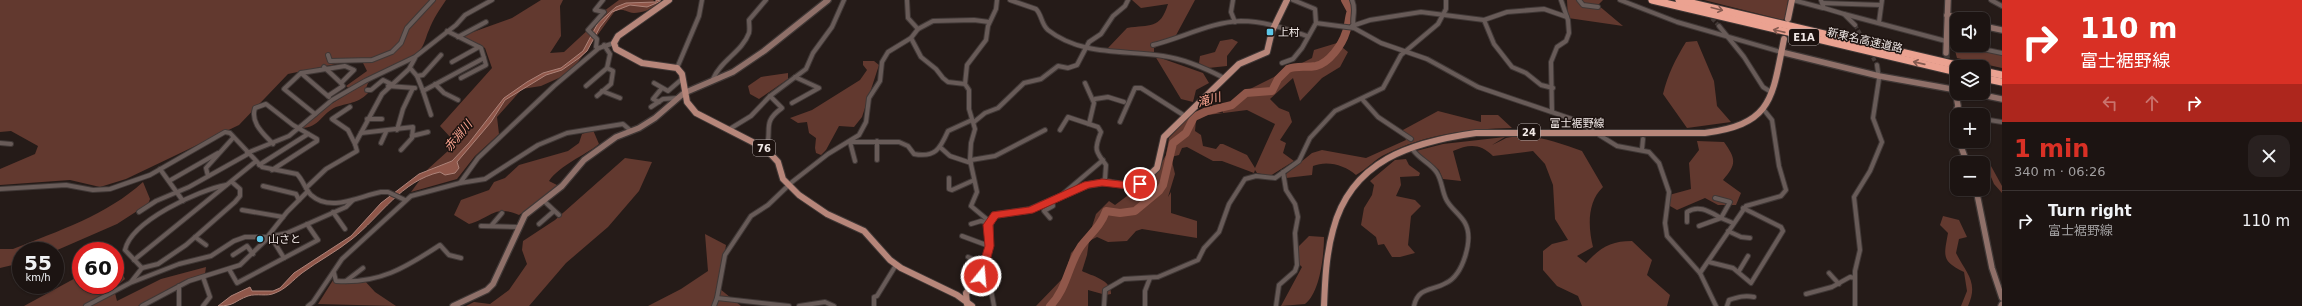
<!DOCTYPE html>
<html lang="en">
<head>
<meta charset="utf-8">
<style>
	:root { --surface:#1c1412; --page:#292120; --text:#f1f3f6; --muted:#a09e9f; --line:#3a3332; --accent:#d93025 }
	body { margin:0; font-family:"DejaVu Sans","Noto Sans JP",sans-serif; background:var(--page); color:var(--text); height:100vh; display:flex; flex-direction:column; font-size:15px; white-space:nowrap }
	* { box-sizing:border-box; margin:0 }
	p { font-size:13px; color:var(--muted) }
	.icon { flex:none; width:22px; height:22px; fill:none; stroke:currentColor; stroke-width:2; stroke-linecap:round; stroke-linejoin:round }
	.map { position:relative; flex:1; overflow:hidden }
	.panel { display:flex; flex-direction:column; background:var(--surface); width:300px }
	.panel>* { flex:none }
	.top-card { background:#d93025; color:#fff; overflow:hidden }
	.controls { position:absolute; left:1950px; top:12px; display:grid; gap:8px }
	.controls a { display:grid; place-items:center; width:40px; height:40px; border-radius:8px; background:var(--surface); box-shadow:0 1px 3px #0004,0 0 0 1px var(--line); font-size:20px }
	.speed { position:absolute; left:12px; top:242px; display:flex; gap:8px; font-size:20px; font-weight:700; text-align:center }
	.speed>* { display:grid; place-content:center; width:52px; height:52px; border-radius:50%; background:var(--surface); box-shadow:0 1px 3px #0004,0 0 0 1px var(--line); line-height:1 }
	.speed small { font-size:10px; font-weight:400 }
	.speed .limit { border:6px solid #d22; background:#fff; color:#111 }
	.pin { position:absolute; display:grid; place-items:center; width:34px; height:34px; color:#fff; margin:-17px; border:2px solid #fff; border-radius:50%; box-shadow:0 1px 4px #0007 }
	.me { position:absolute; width:44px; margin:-22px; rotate:17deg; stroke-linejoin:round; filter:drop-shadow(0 0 3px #0008) }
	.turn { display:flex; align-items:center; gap:14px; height:84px; padding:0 12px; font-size:18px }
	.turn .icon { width:52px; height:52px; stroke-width:2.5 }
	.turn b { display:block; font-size:28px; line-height:34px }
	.lanes { display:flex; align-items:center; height:38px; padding:0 12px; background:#0003; justify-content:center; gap:20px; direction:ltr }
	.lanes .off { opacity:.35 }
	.round { display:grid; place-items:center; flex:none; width:42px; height:42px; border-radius:12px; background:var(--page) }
	.headline { display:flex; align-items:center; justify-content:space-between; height:68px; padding:0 12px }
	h1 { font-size:24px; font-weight:700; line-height:30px; color:var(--accent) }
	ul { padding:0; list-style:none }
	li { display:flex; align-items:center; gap:12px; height:60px; padding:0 12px; border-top:1px solid var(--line) }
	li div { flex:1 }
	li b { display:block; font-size:15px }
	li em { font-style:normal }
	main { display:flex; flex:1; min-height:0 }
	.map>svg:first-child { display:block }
	.green { fill:#62392f; fill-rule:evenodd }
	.water { fill:#90574a; stroke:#ad8379 }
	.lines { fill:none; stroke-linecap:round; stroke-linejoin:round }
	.river { stroke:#90574a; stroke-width:8 }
	.street-tunnel { stroke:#443a37; stroke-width:4; stroke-dasharray:4 2; stroke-linecap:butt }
	.secondary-tunnel { stroke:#443a37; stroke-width:5.5; stroke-dasharray:5.5 2.5; stroke-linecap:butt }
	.street-casing { stroke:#403836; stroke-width:6 }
	.secondary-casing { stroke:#403836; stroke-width:8 }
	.primary-casing { stroke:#403836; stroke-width:8 }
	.highway-casing { stroke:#403836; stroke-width:9 }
	.street { stroke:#685b58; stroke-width:4 }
	.secondary { stroke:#8f7069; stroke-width:5.5 }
	.primary { stroke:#b7867a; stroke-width:6 }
	.highway { stroke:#eba291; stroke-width:7 }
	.oneway { stroke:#845a50 }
	.route { fill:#d93025; stroke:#8d1f18 }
	.poi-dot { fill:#5dc7e8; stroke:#1c120f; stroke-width:1.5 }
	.labels { text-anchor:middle; stroke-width:3; stroke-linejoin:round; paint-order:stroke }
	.shield { fill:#1c120f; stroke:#b1a8a6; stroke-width:1 }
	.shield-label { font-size:10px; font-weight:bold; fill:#f1e9e7 }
	.poi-label { font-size:11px; fill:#f1e9e7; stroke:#1c120f; text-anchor:start }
	.street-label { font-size:11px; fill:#f1e9e7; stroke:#1c120f }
	.water-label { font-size:12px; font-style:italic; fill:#fca591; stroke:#1c120f }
</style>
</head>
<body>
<main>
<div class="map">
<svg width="2002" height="306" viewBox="0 0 2002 306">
	<rect width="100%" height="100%" fill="#251b18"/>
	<!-- green -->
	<g class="green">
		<path d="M0 0H446C440 9 433 19 429 30 426 36 425 44 420 50 408 65 366 70 366 91H370C358 104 351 102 336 107 322 113 319 128 302 128L328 106 352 91 346 86 367 71 363 63 350 61 288 74 239 125 126 179 100 187 70 180 0 185V169L35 154 38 146 11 131 0 132Z"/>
		<path d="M541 0H563L560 6 561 36 550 53 564 52 604 15V11L619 0H653L658 4C652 9 642 13 634 13 625 12 626 8 615 11L570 73 541 86 522 89 497 117 499 134 475 156 457 179 411 192 428 169 449 150 451 138 440 126 492 68 485 48 462 36 512 18Z"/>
		<path d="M1132 0H1195L1174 39 1154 48V54L1107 53 1108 48 1127 28C1150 24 1160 30 1168 4L1141 8Z"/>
		<polygon points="1567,0 1603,0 1598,5 1623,26 1568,18"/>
		<polygon points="1704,0 1788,0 1786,17 1783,20"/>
		<polygon points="1232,39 1238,42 1227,56 1227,66 1208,68 1199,63 1200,56 1215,52 1220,41"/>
		<path d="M1697 41 1714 81 1717 106 1731 122 1687 128 1663 94C1668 74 1675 60 1686 42Z"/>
		<path d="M1337 43 1348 52 1340 67 1322 78 1300 101 1293 78 1270 99 1279 108 1289 112 1292 122 1280 140 1286 143 1283 153 1294 161 1270 176 1257 173 1255 170 1254 173 1222 161H1213L1187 147 1182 148 1179 155 1171 157 1175 174 1168 197 1171 192V213L1197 221V238L1142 229 1136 231 1127 241 1108 242 1097 237 1089 241 1087 255 1082 271C1092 276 1112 280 1111 294L1106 295 1088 290V306H1036L1065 276 1071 253 1090 233 1096 214 1109 201 1115 205 1131 193 1136 198 1149 194 1156 190 1155 174 1166 155 1169 138 1190 116 1198 111 1223 113 1222 108 1250 89 1312 58 1314 50ZM1247 110 1275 124 1255 168 1247 155 1223 144H1220L1216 149 1203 146 1201 135 1195 131 1196 120 1200 116Z"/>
		<polygon points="1956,46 2002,55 2002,68 1957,58 1954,47"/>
		<polygon points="1155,56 1203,73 1209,83 1196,90 1193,102 1181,99"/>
		<polygon points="863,61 874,61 879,65 862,117 854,127 839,126 826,150 821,155 816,153 815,148 816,138 809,133 807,122 798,123 790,118 812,110 860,80 867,70 863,65"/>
		<polygon points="788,73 788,79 759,99 750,94 748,86 761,77"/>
		<path d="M1438 111 1481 122V115H1498L1512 128C1468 129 1426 134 1386 154 1375 159 1367 169 1356 175 1345 165 1327 160 1313 166L1312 175 1286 178 1285 175 1312 153 1322 150 1366 158 1406 140 1401 131Z"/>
		<path d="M593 130 599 144C584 156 560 165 549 181L559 186 519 215C494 204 491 218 469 224L454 215 461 200 489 190 494 182 505 178 519 165 568 151 579 143 582 134Z"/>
		<path d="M1505 137 1492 145C1497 143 1502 140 1506 138 1533 132 1558 143 1582 151L1603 187C1587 202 1588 227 1593 247L1577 256 1586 263C1601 247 1611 241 1632 241L1652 260 1647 275 1670 295 1667 306H1582L1578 296 1557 286 1543 270V251L1552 244 1568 240 1555 219 1553 185 1545 164 1533 151 1493 156C1480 143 1469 144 1453 151L1461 181 1443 179 1439 170 1416 151 1443 144Z"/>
		<path d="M1697 141 1724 142C1736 159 1737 164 1723 180L1741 193 1736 205H1718L1705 198 1677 210 1670 206 1669 195 1691 189 1689 163 1699 150Z"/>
		<polygon points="625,158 652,162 639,191 608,227 566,263 529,306 466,306 474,302 490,304 509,290 527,264 522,250 523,241 555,220"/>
		<polygon points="1406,159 1409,165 1420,173 1419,176 1400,177 1401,185 1396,196 1415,200 1421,206 1411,216 1408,245 1415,253 1400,257 1392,257 1384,244 1378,245 1376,237 1361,225 1364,208 1372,195 1374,185 1370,181 1395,160"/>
		<polygon points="1983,164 1991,166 2002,186 2002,193 1994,184 1988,170"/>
		<path d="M143 182 150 199 148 204 117 224 55 251H21V263L0 268V249H13C58 231 107 215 143 182Z"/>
		<path d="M1943 216 1959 220 1967 237 1959 239 1956 253C1966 273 1979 282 1968 306H1961L1967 291 1964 272C1941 261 1944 256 1948 233L1940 225Z"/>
		<polygon points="705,234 726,245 720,289 741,306 648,306 681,289 708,271"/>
		<path d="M1309 236 1324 237C1324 255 1320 293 1305 304L1281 306 1302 267 1295 260 1299 246Z"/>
		<polygon points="115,263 119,266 125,279 114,289 117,301 161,279 206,267 205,274 183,281 138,306 24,306 81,275 81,285 115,285"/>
		<polygon points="335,277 348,281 363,279 375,292 396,306 318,304"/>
	</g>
	<!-- water -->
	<path class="water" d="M656 0 661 1 647 7 630 5 612 12 600 27 587 51 579 58 562 70 546 75 505 100 491 122 457 162 459 168 455 173 445 175 440 172C401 181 381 216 352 239 336 252 318 261 302 273 293 280 286 289 275 293 267 297 257 293 248 296 234 301 235 306 218 306L231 296 250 287 252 291H273L280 288 294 273 351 236 381 203 419 174 452 161 469 143 504 98 527 82 543 73 561 68 583 51 598 23 616 7 626 3 656 2Z"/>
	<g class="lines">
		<!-- river -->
		<path class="river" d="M1050 306C1067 289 1068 265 1081 246 1090 234 1101 226 1106 211L1120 213 1135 211 1159 191 1163 185 1173 143 1186 133 1194 117 1207 111 1232 105 1246 93 1272 91 1278 79 1288 69C1297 65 1306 68 1316 66 1329 63 1342 45 1346 32 1349 25 1348 18 1351 11L1345 0"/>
		<!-- street-tunnel -->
		<g class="street-tunnel">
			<polyline points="1708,14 1719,26"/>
			<polyline points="1855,25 1866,44"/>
			<polyline points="1870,52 1877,65"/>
		</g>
		<!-- secondary-tunnel -->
		<polyline class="secondary-tunnel" points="1946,53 1953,80"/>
		<defs>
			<g id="street">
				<polyline points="907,0 908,18 918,29"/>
				<path d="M1010 0 1036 9C1042 15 1041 24 1048 30 1081 56 1124 50 1163 56 1185 59 1205 68 1224 78"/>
				<polyline points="1233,0 1231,12 1235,22"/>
				<path d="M1352 0C1357 10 1351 18 1354 28L1381 43 1427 59 1478 87 1575 120 1617 146 1649 152 1659 163 1669 192 1665 223 1667 236 1700 273 1716 306"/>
				<polyline points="1579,0 1583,5 1598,7"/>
				<polyline points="1620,0 1677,22 1781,52"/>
				<polyline points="1793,0 1823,8"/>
				<polyline points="1821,0 1824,8 1844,14 1855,25"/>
				<polyline points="1991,0 2002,6"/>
				<polyline points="1822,3 1881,5"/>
				<polyline points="1844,14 1957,44"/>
				<polyline points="1484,20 1494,44 1512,67 1526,73 1541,85 1553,88"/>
				<polyline points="1879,22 1882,0"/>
				<polyline points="1316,23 1354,28"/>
				<polyline points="1352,26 1370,20 1421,12 1484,20 1507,12 1544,9 1567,17"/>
				<polyline points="1719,26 1744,57 1763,87 1771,92"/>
				<polyline points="458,37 486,22"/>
				<polyline points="911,38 921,57 936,69 943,78 948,82 965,84"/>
				<path d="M1153 45C1182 38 1211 22 1241 21 1264 21 1286 29 1307 36"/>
				<polyline points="1964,45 2002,53"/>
				<polyline points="599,48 596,47 597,39 588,30 604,12 595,10 603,0"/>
				<polyline points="328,55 330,61 372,60 392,52 401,43 407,28 433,0"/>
				<polyline points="452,62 479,47"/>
				<polyline points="1282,63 1293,59 1302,48 1316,23 1315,9 1293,0"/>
				<polyline points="324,67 341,83"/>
				<polyline points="677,68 699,16 702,0"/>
				<polyline points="411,69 417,76 423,91 484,58 481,48 447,31"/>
				<polyline points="301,73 329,97"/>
				<polyline points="417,76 423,75 441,55"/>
				<polyline points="461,78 486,65 484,58"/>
				<path d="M713 79C721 60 742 52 749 33 750 29 749 24 749 20L766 0"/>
				<polyline points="654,83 668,91 682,79"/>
				<polyline points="1085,83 1094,103 1089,124"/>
				<polyline points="435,84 444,93 458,100"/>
				<polyline points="388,86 415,88"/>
				<polyline points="586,86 607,68 610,54 604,45"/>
				<polyline points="367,90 371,90 383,80 391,84"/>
				<polyline points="423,91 431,115"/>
				<polyline points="602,91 620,98"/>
				<polyline points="597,96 611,84 613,71 607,68"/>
				<polyline points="1095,99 1108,97 1124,102"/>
				<polyline points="1362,99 1378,117 1411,139"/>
				<polyline points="659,102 653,99 662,88"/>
				<polyline points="792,103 819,88 795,77"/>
				<polyline points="350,107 332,119 348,130 355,144"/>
				<polyline points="651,107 663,99 677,98"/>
				<polyline points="1956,110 1967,115"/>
				<polyline points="1552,112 1551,62 1557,47 1566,41 1569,33 1568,20 1561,0"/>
				<polyline points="315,114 284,89 301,73 345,66 354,70 341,83 343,86 328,96"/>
				<polyline points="367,119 382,119"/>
				<polyline points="1983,119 2002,122"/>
				<polyline points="1575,120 1589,120"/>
				<polyline points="974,122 985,113 998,108 1024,83 1041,79 1058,66 1068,68 1077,65 1089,42 1101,34 1113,16 1125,6 1128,0"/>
				<polyline points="1120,122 1135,88 1141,88 1185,116"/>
				<polyline points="397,130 403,109 413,88"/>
				<polyline points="728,130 751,116 770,96 806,69 813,53 832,27 844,0"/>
				<path d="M1060 130 1068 117 1098 127 1101 132C1094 149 1095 151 1106 165L1105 179 1101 182"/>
				<polyline points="361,133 413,127 412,138 401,150"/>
				<polyline points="412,136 428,132"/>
				<polyline points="877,141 877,160"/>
				<polyline points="0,143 11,144"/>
				<polyline points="381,143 386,132"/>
				<polyline points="941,148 950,156 971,163"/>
				<path d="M766 149C773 129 761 123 782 108L770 96"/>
				<polyline points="1642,149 1643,139"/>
				<path d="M1413 150C1419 159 1432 164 1437 173 1442 181 1442 191 1446 199 1450 208 1460 214 1465 223 1474 239 1463 275 1446 283 1432 291 1418 287 1414 306"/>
				<polyline points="247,153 289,136 332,100 365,81 415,57 456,25 465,15 492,0"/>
				<polyline points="971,160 995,156 1045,130"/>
				<path d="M855 161 850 142H899L908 146 914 154C935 158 940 149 948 131L972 120"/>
				<polyline points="259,165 308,134"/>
				<polyline points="160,169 183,201"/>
				<path d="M272 170 317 141V139L293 125 266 104 255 108C250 123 264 134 273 144"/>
				<polyline points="208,176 206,168 233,138"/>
				<polyline points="949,178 949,189 952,190 972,181"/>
				<polyline points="169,181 218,153"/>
				<polyline points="460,183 478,158 554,86 599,48 614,43"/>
				<polyline points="263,186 296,194 299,200"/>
				<polyline points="306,188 326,169 357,151 355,144 382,94 409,69 415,58"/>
				<path d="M0 189 66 185 93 190 110 189 150 175 225 132 230 133 262 167 297 174C303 180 305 189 311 195 331 213 359 196 381 192H388L405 200"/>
				<polyline points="1064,193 1103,160"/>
				<polyline points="544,201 559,215"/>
				<polyline points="242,210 283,217"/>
				<polyline points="139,212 156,201 189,187 248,154"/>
				<polyline points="333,212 345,229"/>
				<polyline points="1050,218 1044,211 1053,206 1052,202"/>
				<polyline points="989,221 971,206 977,192 970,160 971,143 975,129 969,109 969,90 965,84 967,65 986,40 988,26 996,9 997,0"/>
				<path d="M1687 222V212C1699 204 1710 212 1721 218L1730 202 1715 198"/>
				<polyline points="539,224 554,211"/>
				<polyline points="971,224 981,221 989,223"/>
				<polyline points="481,226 519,227"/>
				<polyline points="491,226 502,213"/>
				<polyline points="1699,226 1721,218 1733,223"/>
				<polyline points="1728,231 1741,237 1750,238"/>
				<polyline points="268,236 287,212 308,191"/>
				<polyline points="962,236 989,246"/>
				<polyline points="195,237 206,245"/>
				<polyline points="271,237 284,258"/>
				<polyline points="233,255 247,246 253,254"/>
				<polyline points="968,257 984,264"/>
				<polyline points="134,260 255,162"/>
				<polyline points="1709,262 1733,268 1751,283 1783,231 1781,227 1743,208"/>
				<path d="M142 268 125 250C131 221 199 190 226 185"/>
				<polyline points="229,269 237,283 318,240 307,224"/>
				<polyline points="982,270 994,277 991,290 994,306"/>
				<polyline points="1739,271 1748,256"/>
				<path d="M334 273 336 281C379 284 405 268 440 245L449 255 461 258"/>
				<polyline points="1700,273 1746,206 1781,196 1786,190 1779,166 1772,120 1764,110"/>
				<polyline points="1829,273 1839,284"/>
				<polyline points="203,277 210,297 203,306"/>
				<polyline points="346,281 363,268"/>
				<polyline points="131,282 142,268 158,264 186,245 235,202 240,196 240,189 232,182"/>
				<polyline points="179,286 179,306"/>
				<polyline points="1806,294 1832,287 1850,277 1855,278"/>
				<polyline points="86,306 130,283 179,264 211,256 234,241 245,237 269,237 287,233 346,207 353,200"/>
				<polyline points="142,306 189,281 240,265 269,237"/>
				<polyline points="308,306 313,302 342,259 411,196 460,183 485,179 538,145 567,133 623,124 630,130"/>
				<polyline points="714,306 717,298"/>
				<polyline points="789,306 717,298 725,255 751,216 768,205 792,182 828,154 859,135 866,122 869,98 880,81 882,62 888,52 911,38 918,29 933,21 974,20 989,22"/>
				<polyline points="799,306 825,302 834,306"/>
				<polyline points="874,306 874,297 877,296 896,265"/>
				<polyline points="1104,306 1105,290 1124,279 1158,277 1198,260 1204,248 1219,232 1229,204 1245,179 1256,176 1275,178 1299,161 1310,138 1335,111 1383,88 1401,55 1438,24 1446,9 1446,0"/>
				<polyline points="1145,306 1145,291 1150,278"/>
				<polyline points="1276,306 1279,285 1295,271 1297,265 1295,233 1298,217 1295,204 1286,190 1283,172"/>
				<path d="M1727 306 1729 300C1738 297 1745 295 1754 297"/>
				<polyline points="1855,306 1855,271 1860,250 1854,197 1870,171 1882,142 1873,118 1879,79 1877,65"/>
			</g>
			<g id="secondary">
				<polyline points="1947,15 1960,19"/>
				<polyline points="1983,26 2002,30"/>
				<polyline points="1781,52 1879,76 1957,90"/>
				<polyline points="1946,53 1948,0"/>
				<polyline points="1953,80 1958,106 1953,119 1957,135"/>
				<polyline points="1973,93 2002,99"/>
				<polyline points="1959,141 1967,163"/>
				<polyline points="1976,189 1992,268 2002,298"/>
				<polyline points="453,306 487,290 493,284 525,215 562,186 584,160 616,137 639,128 655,118 684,93 733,72 764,51 828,0"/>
				<polyline points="2001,306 2002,304"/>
			</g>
			<g id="primary">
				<polyline points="669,0 618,36 614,43 616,49 642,63 677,68 682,74 687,102 696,113 766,149 778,162 783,179 799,195 827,214 864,231 890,260 901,268 957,295 972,306"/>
				<polyline points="1788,19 1792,0"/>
				<path d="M967 304 966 293C979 278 988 265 989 245 990 230 986 228 995 215L1030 210 1087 185 1106 182 1129 186 1140 184 1157 168 1164 137 1239 64 1267 52 1272 31 1287 0"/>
				<path d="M1324 306C1325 281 1326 255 1333 230 1351 160 1412 142 1476 133H1705C1773 124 1772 98 1784 39"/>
			</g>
			<g id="highway">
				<polyline points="1652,0 1957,72"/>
				<polyline points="1679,0 1965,67"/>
				<polyline points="1983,71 2002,75"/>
				<polyline points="1983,78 2002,82"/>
			</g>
		</defs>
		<!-- street casing -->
		<use href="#street" class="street-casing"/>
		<!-- secondary casing -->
		<use href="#secondary" class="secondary-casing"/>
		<!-- primary casing -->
		<use href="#primary" class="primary-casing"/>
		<!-- highway casing -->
		<use href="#highway" class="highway-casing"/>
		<!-- street -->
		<use href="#street" class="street"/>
		<!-- secondary -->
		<use href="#secondary" class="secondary"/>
		<!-- primary -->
		<use href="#primary" class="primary"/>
		<!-- highway -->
		<use href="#highway" class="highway"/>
	</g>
	<!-- one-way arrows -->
	<defs><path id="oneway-shaft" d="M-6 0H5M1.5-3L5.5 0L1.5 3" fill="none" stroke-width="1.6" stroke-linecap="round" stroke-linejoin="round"/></defs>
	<g class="oneway">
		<use href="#oneway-shaft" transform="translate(1717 9) rotate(14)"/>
		<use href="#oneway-shaft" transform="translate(1779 31) rotate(-167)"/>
		<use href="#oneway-shaft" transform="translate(1919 63) rotate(-167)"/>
	</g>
	<!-- route -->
	<polygon class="route" points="1102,179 1129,182 1140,180 1145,184 1144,186 1129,189 1102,186 1089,188 1033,213 998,218 993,225 994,246 986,276 984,279 977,279 976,276 985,246 983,225 992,212 1029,207 1084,182"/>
	<!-- markers -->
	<g class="poi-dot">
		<rect x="1266" y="28" width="8" height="8" rx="2"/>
		<circle cx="260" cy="239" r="4"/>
	</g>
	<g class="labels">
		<!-- shield labels -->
		<g class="shield">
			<rect x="1789" y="29" width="30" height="16" rx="3"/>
			<rect x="1518" y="124" width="22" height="16" rx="3"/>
			<rect x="753" y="140" width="22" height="16" rx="3"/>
		</g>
		<g class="shield-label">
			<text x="1804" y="41">E1A</text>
			<text x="1529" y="136">24</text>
			<text x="764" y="152">76</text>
		</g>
		<!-- poi labels -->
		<g class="poi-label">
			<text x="1278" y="36">上村</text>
			<text x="268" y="243">山さと</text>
		</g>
		<!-- street labels -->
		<g class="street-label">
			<text transform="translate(1865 40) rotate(13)" y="4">新東名高速道路</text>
			<text x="1577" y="127">富士裾野線</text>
		</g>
		<!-- water labels -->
		<g class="water-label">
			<text transform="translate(1209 100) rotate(-15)" y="4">滝川</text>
			<text transform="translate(458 136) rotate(-50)" y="4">赤淵川</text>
		</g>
	</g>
</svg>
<div class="controls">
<a><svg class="icon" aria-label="sound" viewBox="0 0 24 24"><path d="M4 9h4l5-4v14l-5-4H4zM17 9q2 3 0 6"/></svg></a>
<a><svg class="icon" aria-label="layers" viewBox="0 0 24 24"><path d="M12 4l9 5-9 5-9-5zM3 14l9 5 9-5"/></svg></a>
<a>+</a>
<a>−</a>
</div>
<div class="speed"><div>55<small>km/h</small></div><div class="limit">60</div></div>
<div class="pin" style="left:1140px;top:184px;background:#d93025"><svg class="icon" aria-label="arrive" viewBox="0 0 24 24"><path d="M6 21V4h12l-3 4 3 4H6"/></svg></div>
<svg class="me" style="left:981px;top:276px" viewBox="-20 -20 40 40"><circle r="17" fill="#d93025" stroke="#fff" stroke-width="3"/><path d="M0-11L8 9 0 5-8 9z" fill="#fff"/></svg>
</div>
<section class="panel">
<div class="top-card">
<div class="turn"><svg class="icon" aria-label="right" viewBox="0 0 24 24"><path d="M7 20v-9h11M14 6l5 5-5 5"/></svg><div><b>110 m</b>富士裾野線</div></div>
<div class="lanes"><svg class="icon off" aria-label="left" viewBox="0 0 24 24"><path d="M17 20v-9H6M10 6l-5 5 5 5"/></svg><svg class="icon off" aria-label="ahead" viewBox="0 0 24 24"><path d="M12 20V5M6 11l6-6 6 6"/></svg><svg class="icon" aria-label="right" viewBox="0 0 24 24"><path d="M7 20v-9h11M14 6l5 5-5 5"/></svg></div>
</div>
<div class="headline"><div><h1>1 min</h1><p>340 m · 06:26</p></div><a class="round"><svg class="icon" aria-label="close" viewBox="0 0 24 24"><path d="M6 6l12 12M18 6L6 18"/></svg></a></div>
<ul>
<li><svg class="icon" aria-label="right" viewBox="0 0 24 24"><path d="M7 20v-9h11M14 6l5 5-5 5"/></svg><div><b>Turn right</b><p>富士裾野線</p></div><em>110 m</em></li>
</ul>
</section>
</main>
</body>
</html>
